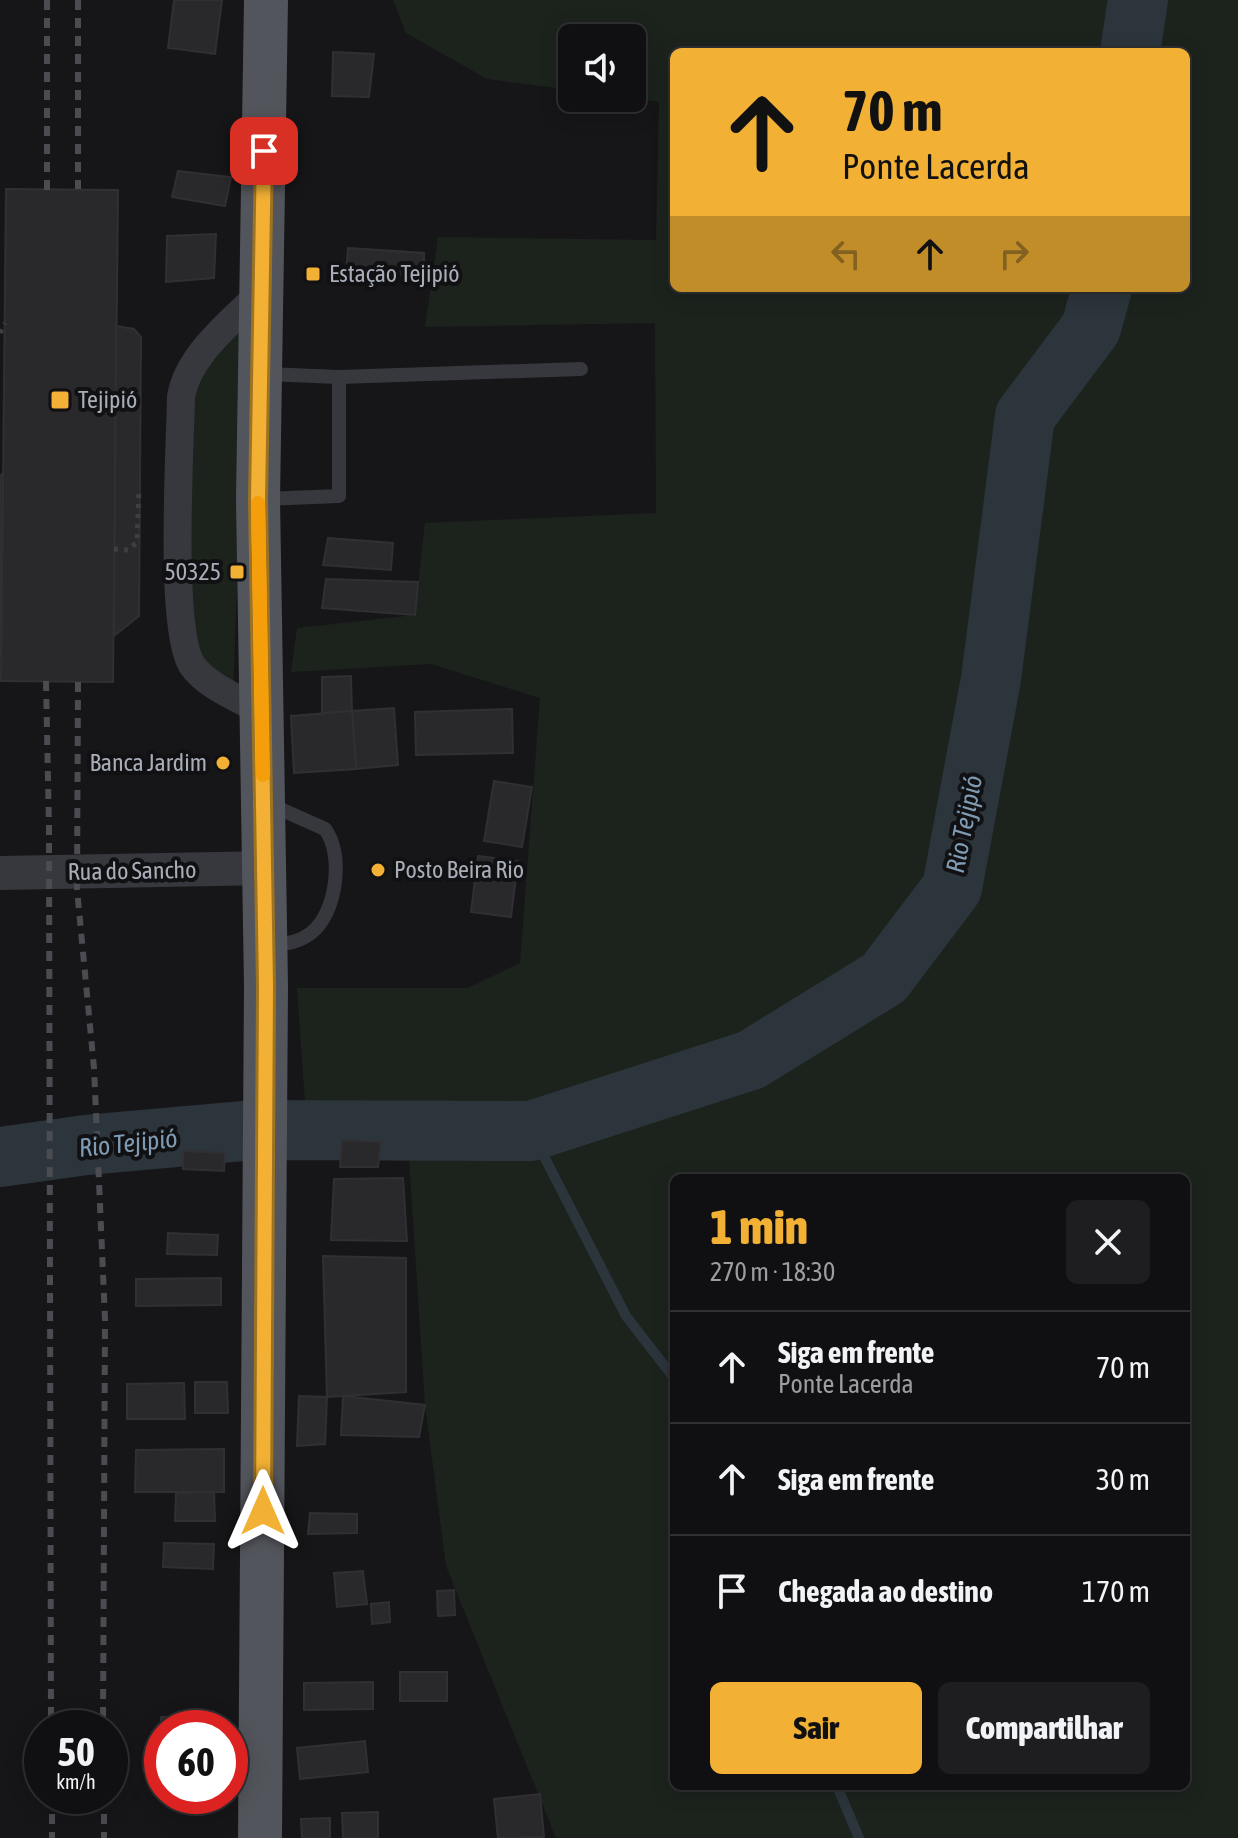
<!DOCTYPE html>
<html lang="pt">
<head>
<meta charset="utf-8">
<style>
	:root { --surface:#101012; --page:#1e1e20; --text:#f1f3f6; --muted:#9c9d9f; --line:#303032; --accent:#f2b134 }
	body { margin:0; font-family:"Asap Condensed",sans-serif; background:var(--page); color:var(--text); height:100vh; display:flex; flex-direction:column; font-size:30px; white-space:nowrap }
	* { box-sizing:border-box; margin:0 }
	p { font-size:26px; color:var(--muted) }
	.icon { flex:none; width:44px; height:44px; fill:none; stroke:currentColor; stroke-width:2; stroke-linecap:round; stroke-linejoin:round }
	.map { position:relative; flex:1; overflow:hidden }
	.panel { position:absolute; left:670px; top:1174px; width:520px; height:616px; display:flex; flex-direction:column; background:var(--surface); border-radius:12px; box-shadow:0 4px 20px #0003,0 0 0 2px var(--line) }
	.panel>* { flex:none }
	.banner { position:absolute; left:670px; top:48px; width:520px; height:244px; border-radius:12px; box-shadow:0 4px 20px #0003,0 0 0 2px var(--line); background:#f2b134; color:#111; overflow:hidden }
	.tools { position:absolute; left:558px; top:24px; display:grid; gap:16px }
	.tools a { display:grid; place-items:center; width:88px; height:88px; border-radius:12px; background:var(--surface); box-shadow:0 4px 20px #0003,0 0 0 2px var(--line); font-size:40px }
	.speed { position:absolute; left:24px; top:1710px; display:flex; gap:16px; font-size:40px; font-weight:700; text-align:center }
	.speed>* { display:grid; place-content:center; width:104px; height:104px; border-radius:50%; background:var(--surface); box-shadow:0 4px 20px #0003,0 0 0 2px var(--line); line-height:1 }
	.speed small { font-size:20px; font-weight:400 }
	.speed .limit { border:12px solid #d22; background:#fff; color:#111 }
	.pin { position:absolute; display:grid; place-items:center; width:68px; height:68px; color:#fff; margin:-34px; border-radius:16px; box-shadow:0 4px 12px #0006 }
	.me { position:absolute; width:88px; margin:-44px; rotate:0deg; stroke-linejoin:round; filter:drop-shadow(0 0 6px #0008) }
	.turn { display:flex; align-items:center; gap:28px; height:168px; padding:0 40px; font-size:36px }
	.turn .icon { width:104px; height:104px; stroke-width:2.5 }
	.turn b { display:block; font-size:56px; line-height:68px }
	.lanes { display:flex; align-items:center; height:76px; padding:0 40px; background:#0003; justify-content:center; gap:40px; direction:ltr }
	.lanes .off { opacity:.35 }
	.round { display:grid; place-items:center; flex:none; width:84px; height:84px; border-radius:12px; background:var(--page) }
	.overview { display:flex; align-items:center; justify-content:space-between; height:136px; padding:0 40px }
	h1 { font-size:48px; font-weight:800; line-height:60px; color:var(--accent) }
	.button { display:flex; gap:16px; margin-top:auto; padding:16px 40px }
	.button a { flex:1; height:92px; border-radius:12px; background:var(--accent); color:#111; font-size:32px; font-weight:800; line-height:92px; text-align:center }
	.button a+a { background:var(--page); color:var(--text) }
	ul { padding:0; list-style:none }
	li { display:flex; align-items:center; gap:24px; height:112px; padding:0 40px; border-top:2px solid var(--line) }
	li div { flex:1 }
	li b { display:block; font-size:30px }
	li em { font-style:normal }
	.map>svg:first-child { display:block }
	.green { fill:#1c231d; fill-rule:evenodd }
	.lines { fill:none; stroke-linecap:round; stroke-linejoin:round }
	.stream { stroke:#2c353c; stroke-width:10 }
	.river { stroke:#2c353c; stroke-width:60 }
	.building { fill:#29292c; stroke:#303034; stroke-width:2 }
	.path { stroke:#3d3f44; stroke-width:5; stroke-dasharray:4 6; stroke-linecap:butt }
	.service { stroke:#37383d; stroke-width:14 }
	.minor { stroke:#37383d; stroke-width:28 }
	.tertiary { stroke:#37383d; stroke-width:34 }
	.primary { stroke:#53555c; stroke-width:44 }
	.rail { stroke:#4a4c52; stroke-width:6; stroke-dasharray:10 8; stroke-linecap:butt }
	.route-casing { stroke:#9d7322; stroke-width:20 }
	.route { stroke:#f2b134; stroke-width:14 }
	.slow { stroke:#f59e0b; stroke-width:14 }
	.poi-dot { fill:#f2b134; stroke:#111113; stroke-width:3 }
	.labels { text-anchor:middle; stroke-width:8; stroke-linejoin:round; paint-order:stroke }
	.poi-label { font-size:24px; fill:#a8adb8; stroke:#111113; text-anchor:start }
	.street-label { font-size:24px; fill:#a8adb8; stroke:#111113 }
	.water-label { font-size:26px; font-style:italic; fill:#7f9bb3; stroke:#111113 }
</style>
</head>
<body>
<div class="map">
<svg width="1238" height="1838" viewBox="0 0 1238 1838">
	<rect width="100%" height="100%" fill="#161618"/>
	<!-- green -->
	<g class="green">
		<path d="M393 0H1238V1838H556L446 1566 425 1405 408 1143 305 1102 297 988H468L520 963 540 698 431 664 291 672 297 628 415 615 425 523 656 513 655 323 425 327 438 237 656 240 659 102 632 98V38H572V90L487 79 406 33ZM674 52H1186V288H674ZM674 1178H1186V1786H674Z"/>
		<polygon points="247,319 233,693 200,672 180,620 185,378"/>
	</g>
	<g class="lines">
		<!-- stream -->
		<g class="stream">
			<polyline points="531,1131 626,1316 674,1378"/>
			<polyline points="837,1786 859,1838"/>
		</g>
		<!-- river -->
		<g class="river">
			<polyline points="1130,52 1138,0"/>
			<polyline points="0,1157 86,1145 256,1130 531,1131 751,1060 884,978 952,888 991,679 1025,416 1091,328 1102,288"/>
		</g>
	</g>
	<!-- building -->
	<g class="building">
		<polygon points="174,0 222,0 215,54 168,48"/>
		<polygon points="333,52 374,54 369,97 332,96"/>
		<polygon points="178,171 231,177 225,206 172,197"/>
		<polygon points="6,189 118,190 113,682 1,681"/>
		<polygon points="216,234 214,278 166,282 167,236"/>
		<polygon points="348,248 424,253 424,275 346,275"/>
		<polygon points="116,326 134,329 141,337 139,616 114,636"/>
		<polygon points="3,473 1,658 0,476"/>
		<polygon points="328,538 393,543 391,570 323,565"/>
		<polygon points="326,579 418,582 415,615 322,608"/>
		<polygon points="351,676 352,711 322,713 322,677"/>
		<polygon points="394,708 398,765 356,769 352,711"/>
		<polygon points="512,709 513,753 416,755 415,712"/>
		<polygon points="352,711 356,769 294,773 291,716"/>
		<polygon points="494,781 532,787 522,847 484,841"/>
		<polygon points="478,856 518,861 511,917 471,912"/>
		<polygon points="342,1140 381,1142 378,1167 340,1167"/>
		<polygon points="183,1151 225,1153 224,1171 183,1169"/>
		<polygon points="403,1178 407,1241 331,1240 334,1179"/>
		<polygon points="168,1233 218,1235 217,1255 167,1254"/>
		<polygon points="323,1256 406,1258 406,1392 327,1397"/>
		<polygon points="221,1278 221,1305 136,1306 136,1279"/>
		<polygon points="195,1382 227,1382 228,1413 195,1413"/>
		<polygon points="184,1383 185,1419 127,1419 127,1384"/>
		<polygon points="299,1396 327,1397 325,1444 297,1446"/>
		<polygon points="343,1396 425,1405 419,1437 341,1435"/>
		<polygon points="224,1449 224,1492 135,1492 136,1450"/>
		<polygon points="214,1492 215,1521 175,1521 176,1493"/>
		<polygon points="310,1513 357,1514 357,1533 308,1534"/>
		<polygon points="164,1543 214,1544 213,1569 163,1567"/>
		<polygon points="363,1571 367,1604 337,1607 334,1573"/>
		<polygon points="454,1590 455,1615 438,1616 437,1591"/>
		<polygon points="389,1602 390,1622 372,1624 371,1604"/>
		<rect x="400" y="1672" width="47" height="29"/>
		<polygon points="373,1682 373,1709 304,1710 304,1683"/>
		<polygon points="202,1716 202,1728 162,1728 161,1743 161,1717"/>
		<polygon points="365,1741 368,1772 300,1779 297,1748"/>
		<polygon points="540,1794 544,1837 498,1838 494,1799"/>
		<polygon points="378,1812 378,1838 343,1838 342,1813"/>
		<polygon points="330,1818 330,1838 302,1838 301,1819"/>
	</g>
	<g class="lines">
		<!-- path -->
		<g class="path">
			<polyline points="0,333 5,323"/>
			<polyline points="114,549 128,550 137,542 139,488"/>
		</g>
		<!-- service -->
		<g class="service">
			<polyline points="266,374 339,377 581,369"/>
			<polyline points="263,499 339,496 339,377"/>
			<path d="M269 804 325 829C344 854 337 913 311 933 298 943 285 944 269 945"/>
		</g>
		<!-- minor -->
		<path class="minor" d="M261 292C232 322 188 354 181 397 180 448 169 630 192 665 207 687 241 699 263 712"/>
		<!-- tertiary -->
		<polyline class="tertiary" points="0,873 263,868"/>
		<!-- primary -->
		<polyline class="primary" points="260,1838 266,986 258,499 266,0"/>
		<!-- rail -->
		<g class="rail">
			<polyline points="47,0 47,190"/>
			<polyline points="78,0 78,189"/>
			<polyline points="46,681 49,829 51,1728"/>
			<polyline points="78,682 77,889 94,1068 105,1319 103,1728"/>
			<polyline points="52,1796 52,1838"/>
			<polyline points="104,1796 104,1838"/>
		</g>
	</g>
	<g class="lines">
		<defs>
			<polyline id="route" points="263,1511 266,986 258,499 264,151"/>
		</defs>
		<!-- route casing -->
		<use href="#route" class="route-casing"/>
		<!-- route -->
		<use href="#route" class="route"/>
		<!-- slow -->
		<polyline class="slow" points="258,503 263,775"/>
	</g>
	<!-- markers -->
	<g class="poi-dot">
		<rect x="305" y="266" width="16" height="16" rx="4"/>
		<rect x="50" y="390" width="20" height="20" rx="4"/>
		<rect x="229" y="564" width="16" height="16" rx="4"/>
		<circle cx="223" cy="763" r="8"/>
		<circle cx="378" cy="870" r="8"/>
	</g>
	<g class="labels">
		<!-- poi labels -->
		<g class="poi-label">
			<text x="329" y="282">Estação Tejipió</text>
			<text x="78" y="408">Tejipió</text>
			<text x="221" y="580" text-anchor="end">50325</text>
			<text x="207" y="771" text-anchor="end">Banca Jardim</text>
			<text x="394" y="878">Posto Beira Rio</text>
		</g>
		<!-- street labels -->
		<g class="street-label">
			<text transform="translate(132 871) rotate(-1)" y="8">Rua do Sancho</text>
		</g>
		<!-- water labels -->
		<g class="water-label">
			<text transform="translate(964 824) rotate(-79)" y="9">Rio Tejipió</text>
			<text transform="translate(128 1143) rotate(-6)" y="9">Rio Tejipió</text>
		</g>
	</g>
</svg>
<div class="tools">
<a><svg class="icon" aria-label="sound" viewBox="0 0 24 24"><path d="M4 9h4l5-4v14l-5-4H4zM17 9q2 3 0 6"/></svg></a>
</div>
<div class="speed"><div>50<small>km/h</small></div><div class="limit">60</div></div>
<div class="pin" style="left:264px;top:151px;background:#d93025"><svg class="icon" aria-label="arrive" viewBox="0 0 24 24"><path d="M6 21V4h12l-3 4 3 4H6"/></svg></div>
<svg class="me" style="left:263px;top:1511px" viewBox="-20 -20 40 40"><path d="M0-17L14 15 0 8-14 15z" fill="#f2b134" stroke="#fff" stroke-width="4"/></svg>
<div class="banner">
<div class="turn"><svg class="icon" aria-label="ahead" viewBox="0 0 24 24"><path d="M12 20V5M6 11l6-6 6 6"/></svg><div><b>70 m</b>Ponte Lacerda</div></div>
<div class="lanes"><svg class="icon off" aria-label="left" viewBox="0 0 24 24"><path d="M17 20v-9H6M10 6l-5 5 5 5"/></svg><svg class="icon" aria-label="ahead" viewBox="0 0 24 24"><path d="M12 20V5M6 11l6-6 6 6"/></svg><svg class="icon off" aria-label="right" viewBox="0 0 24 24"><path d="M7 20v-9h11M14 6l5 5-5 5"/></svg></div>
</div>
<section class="panel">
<div class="overview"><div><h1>1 min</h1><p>270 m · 18:30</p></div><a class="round"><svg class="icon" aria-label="close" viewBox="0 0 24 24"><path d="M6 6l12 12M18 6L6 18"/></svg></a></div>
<ul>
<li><svg class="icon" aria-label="ahead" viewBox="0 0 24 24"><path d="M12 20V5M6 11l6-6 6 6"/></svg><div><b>Siga em frente</b><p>Ponte Lacerda</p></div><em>70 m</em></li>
<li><svg class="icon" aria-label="ahead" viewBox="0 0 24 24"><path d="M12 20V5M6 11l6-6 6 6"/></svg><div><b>Siga em frente</b></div><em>30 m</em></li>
<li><svg class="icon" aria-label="arrive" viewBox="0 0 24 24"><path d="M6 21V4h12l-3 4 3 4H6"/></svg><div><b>Chegada ao destino</b></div><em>170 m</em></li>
</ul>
<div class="button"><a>Sair</a><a>Compartilhar</a></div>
</section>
</div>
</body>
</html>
